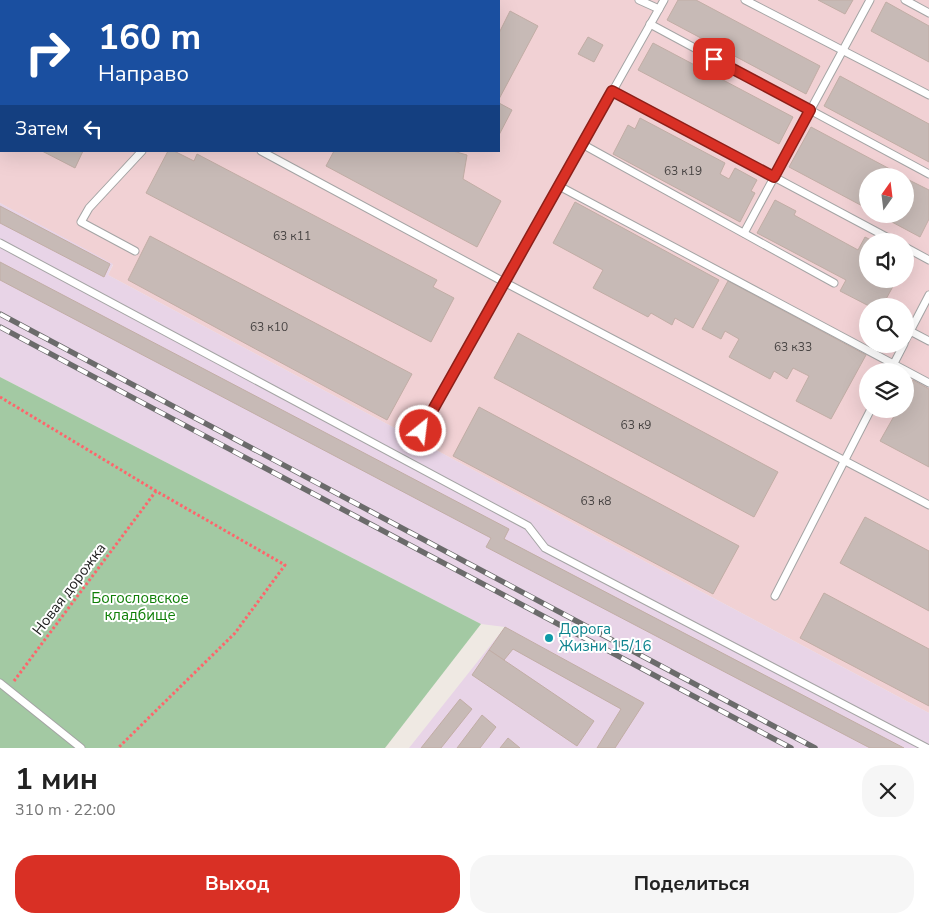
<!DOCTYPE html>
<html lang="ru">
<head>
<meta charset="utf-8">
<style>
	:root { --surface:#fff; --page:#f6f6f6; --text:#222; --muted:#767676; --accent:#d93025 }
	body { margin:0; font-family:"Nunito Sans",sans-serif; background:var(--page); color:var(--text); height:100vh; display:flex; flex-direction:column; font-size:19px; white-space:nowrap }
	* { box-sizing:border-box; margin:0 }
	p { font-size:16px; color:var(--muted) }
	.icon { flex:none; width:28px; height:28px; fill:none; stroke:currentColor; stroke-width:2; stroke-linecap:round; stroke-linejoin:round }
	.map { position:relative; height:748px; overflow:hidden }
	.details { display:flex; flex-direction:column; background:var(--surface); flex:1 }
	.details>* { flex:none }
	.banner { position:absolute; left:0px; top:0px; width:500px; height:152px; box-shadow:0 5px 20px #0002; background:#1a4fa0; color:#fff; overflow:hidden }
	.needle { width:32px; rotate:14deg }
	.tools { position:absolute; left:859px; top:168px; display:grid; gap:10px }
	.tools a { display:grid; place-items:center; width:55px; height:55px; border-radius:50%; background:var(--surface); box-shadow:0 5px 20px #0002; font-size:25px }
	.pin { position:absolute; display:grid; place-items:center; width:42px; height:42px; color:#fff; margin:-21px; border-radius:10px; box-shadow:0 2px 8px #0006 }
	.me { position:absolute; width:55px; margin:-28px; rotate:29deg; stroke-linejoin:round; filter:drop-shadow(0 0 4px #0008) }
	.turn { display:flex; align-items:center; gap:18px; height:105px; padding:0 15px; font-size:22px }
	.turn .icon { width:65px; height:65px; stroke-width:2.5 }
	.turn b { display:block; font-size:35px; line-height:42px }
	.then { display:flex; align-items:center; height:48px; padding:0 15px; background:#0003; gap:10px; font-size:19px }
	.round { display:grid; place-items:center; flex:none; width:52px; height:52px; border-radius:20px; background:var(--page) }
	.summary { display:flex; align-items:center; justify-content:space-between; height:85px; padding:0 15px }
	h1 { font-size:30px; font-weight:700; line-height:38px }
	.primary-button { display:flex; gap:10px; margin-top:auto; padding:10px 15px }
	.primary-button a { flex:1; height:58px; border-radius:20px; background:var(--accent); color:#fff; font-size:20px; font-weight:700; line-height:58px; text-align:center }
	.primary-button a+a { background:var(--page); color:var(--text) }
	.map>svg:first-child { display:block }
	.commercial { fill:#f1d1d4; fill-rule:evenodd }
	.industrial { fill:#e8d4e7 }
	.cemetery { fill:#a3c9a3 }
	.building { fill:#c7bab6; stroke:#c1ada5 }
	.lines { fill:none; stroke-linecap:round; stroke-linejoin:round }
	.lane-casing { stroke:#a4a4a4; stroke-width:9 }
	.path { stroke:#ff646b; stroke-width:3; stroke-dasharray:2.5 2.5; stroke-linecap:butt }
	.lane { stroke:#fff; stroke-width:7 }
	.rail-casing { stroke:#6b6b6b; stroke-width:5.5 }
	.rail { stroke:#fff; stroke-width:4; stroke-dasharray:11; stroke-linecap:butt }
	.route-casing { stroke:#8d1f18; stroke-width:12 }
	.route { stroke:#d93025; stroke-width:9 }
	.culture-dot { fill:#0f9aa8; stroke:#fff; stroke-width:2 }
	.labels { text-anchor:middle; stroke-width:4; stroke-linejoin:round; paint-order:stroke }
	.number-label { font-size:12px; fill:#484443 }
	.street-label { font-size:15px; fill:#1d1d1d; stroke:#fff }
	.park-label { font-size:15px; fill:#0f7f07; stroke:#fff }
	.culture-label { font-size:15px; fill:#0d838f; stroke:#fff; text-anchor:start }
</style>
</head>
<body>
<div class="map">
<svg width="929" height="748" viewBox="0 0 929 748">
	<rect width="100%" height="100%" fill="#efe9e3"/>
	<!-- commercial -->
	<path class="commercial" d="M0 0H929V713L108 275 113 265 0 203ZM1 1H499V151H1ZM868 176H905V214H868ZM868 241H905V279H868ZM868 306H905V344H868ZM868 371H905V409H868Z"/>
	<!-- industrial -->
	<polygon class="industrial" points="0,203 113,264 108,275 929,713 929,748 409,748 505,627 481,624 0,377"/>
	<!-- cemetery -->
	<polygon class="cemetery" points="0,377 481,624 385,748 0,748"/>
	<!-- building -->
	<g class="building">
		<polygon points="678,0 696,0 820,66 806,94 667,20"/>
		<polygon points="818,0 853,0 845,14"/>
		<polygon points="886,2 929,26 929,62 871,31"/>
		<polygon points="510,11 538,26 499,99 499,33"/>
		<polygon points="588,37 603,45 594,62 578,54"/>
		<polygon points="653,43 793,117 779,144 638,70"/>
		<polygon points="840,76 929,124 929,162 824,106"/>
		<polygon points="1,102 1,142 0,141"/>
		<polygon points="499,103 512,110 499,135"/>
		<polygon points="640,118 725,163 720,174 729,179 735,168 757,180 751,191 755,193 740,222 613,154 628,125 635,129"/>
		<polygon points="811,127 903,176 868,176 868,209 789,167"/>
		<polygon points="42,151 83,151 75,168"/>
		<polygon points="168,151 174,151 194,161 197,154 437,280 433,287 454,298 431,342 146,193"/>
		<polygon points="334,151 453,151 467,155 463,179 501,201 477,247 326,166"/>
		<polygon points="905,178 929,190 929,219 920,237 877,214 905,214"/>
		<polygon points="775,200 796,211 794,215 858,250 865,237 873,241 868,241 868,279 897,279 885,301 882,299 879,306 869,306 840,291 846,280 757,233"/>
		<polygon points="575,202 719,280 693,328 675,318 672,325 651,313 648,317 593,288 603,270 553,243"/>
		<polygon points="0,206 110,264 104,277 0,223"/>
		<polygon points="150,236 412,374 387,420 128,280"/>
		<polygon points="0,262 509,529 504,539 904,748 870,748 486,547 491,538 0,280"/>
		<polygon points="728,281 866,355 831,419 796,401 809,376 793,368 787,379 774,371 770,379 729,357 739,339 725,331 721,339 702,329"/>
		<polygon points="518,333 778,472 754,517 494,378"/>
		<polygon points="913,380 929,389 929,467 880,441 898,409 905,409 905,395"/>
		<polygon points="479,407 739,546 713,594 453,456"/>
		<polygon points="865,517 929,551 929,611 840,563"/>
		<polygon points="824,593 929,649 929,706 800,638"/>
		<polygon points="505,627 644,703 615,748 597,748 621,709 513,649 504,660 489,650"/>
		<polygon points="489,650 594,721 577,746 472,675"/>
		<polygon points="460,699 472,709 441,748 421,748"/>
		<polygon points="482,715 496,727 480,748 457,748"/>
		<polygon points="508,738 520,748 500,748"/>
	</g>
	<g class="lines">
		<defs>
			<g id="lane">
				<polyline points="210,0 215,1"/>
				<polyline points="639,0 659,9"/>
				<polyline points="745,0 929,95"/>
				<polyline points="905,0 929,13"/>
				<polyline points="279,1 279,0"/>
				<polyline points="650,24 929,174"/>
				<polyline points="0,53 1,54"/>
				<polyline points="0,72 1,71"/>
				<polyline points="613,91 894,241"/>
				<polyline points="582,144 834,283"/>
				<polyline points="261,151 504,282 929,505"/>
				<polyline points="559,186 929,383"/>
				<polyline points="744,233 870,0"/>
				<polyline points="0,243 528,526 545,548 927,748"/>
				<polyline points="905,247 929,260"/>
				<polyline points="135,251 81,222 89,208 142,151"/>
				<polyline points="910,331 929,341"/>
				<polyline points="905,341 929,295"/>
				<polyline points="890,371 904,344"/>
				<polyline points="421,431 664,0"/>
				<polyline points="775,596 871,409"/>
				<polyline points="0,683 81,748"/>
			</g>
		</defs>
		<!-- lane casing -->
		<use href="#lane" class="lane-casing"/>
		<!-- path -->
		<g class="path">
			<polyline points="0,397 156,491 285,565 235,633 118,748"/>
			<polyline points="14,681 156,491"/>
		</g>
		<!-- lane -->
		<use href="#lane" class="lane"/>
		<defs>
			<g id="rail">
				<polyline points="0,314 815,748"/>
				<polyline points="0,327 791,748"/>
			</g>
		</defs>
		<!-- rail casing -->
		<use href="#rail" class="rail-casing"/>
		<!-- rail -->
		<use href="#rail" class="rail"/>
	</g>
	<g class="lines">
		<defs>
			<polyline id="route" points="421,431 612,91 774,177 810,110 714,59"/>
		</defs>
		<!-- route casing -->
		<use href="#route" class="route-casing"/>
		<!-- route -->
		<use href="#route" class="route"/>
	</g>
	<!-- markers -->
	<circle class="culture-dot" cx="549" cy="638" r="5"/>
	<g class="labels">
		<!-- number labels -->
		<g class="number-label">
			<text x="683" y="175">63 к19</text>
			<text x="292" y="240">63 к11</text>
			<text x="269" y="331">63 к10</text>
			<text x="793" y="351">63 к33</text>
			<text x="636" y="429">63 к9</text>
			<text x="596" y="505">63 к8</text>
		</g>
		<!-- street labels -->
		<g class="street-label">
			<text transform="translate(69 589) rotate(-53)" y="5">Новая дорожка</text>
		</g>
		<!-- park labels -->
		<g class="park-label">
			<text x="140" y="603">Богословское<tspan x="140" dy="17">кладбище</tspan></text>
		</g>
		<!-- culture labels -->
		<g class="culture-label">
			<text x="559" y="634">Дорога<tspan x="559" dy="17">Жизни 15/16</tspan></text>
		</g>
	</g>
</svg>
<div class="tools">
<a><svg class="needle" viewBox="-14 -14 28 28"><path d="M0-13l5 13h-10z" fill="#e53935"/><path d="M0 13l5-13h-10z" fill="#767676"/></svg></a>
<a><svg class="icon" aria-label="sound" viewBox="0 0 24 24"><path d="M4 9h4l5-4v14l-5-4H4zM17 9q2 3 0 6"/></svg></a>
<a><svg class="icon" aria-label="search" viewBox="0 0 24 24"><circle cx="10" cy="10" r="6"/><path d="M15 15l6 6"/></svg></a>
<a><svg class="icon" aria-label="layers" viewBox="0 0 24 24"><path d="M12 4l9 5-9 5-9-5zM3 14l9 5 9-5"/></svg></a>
</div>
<div class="pin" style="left:714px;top:59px;background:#d93025"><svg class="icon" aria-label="arrive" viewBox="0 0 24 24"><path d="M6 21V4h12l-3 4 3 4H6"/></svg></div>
<svg class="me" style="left:421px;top:431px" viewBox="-20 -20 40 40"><circle r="17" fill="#d93025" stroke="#fff" stroke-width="3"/><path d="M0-11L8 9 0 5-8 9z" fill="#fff"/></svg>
<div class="banner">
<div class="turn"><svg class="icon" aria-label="right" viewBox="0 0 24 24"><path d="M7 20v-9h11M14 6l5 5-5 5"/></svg><div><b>160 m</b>Направо</div></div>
<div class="then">Затем<svg class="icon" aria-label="left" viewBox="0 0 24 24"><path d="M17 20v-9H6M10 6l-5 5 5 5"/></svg></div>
</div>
</div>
<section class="details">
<div class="summary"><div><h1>1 мин</h1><p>310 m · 22:00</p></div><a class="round"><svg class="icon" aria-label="close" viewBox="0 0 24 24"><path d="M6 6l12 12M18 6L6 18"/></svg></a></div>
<div class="primary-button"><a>Выход</a><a>Поделиться</a></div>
</section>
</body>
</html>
